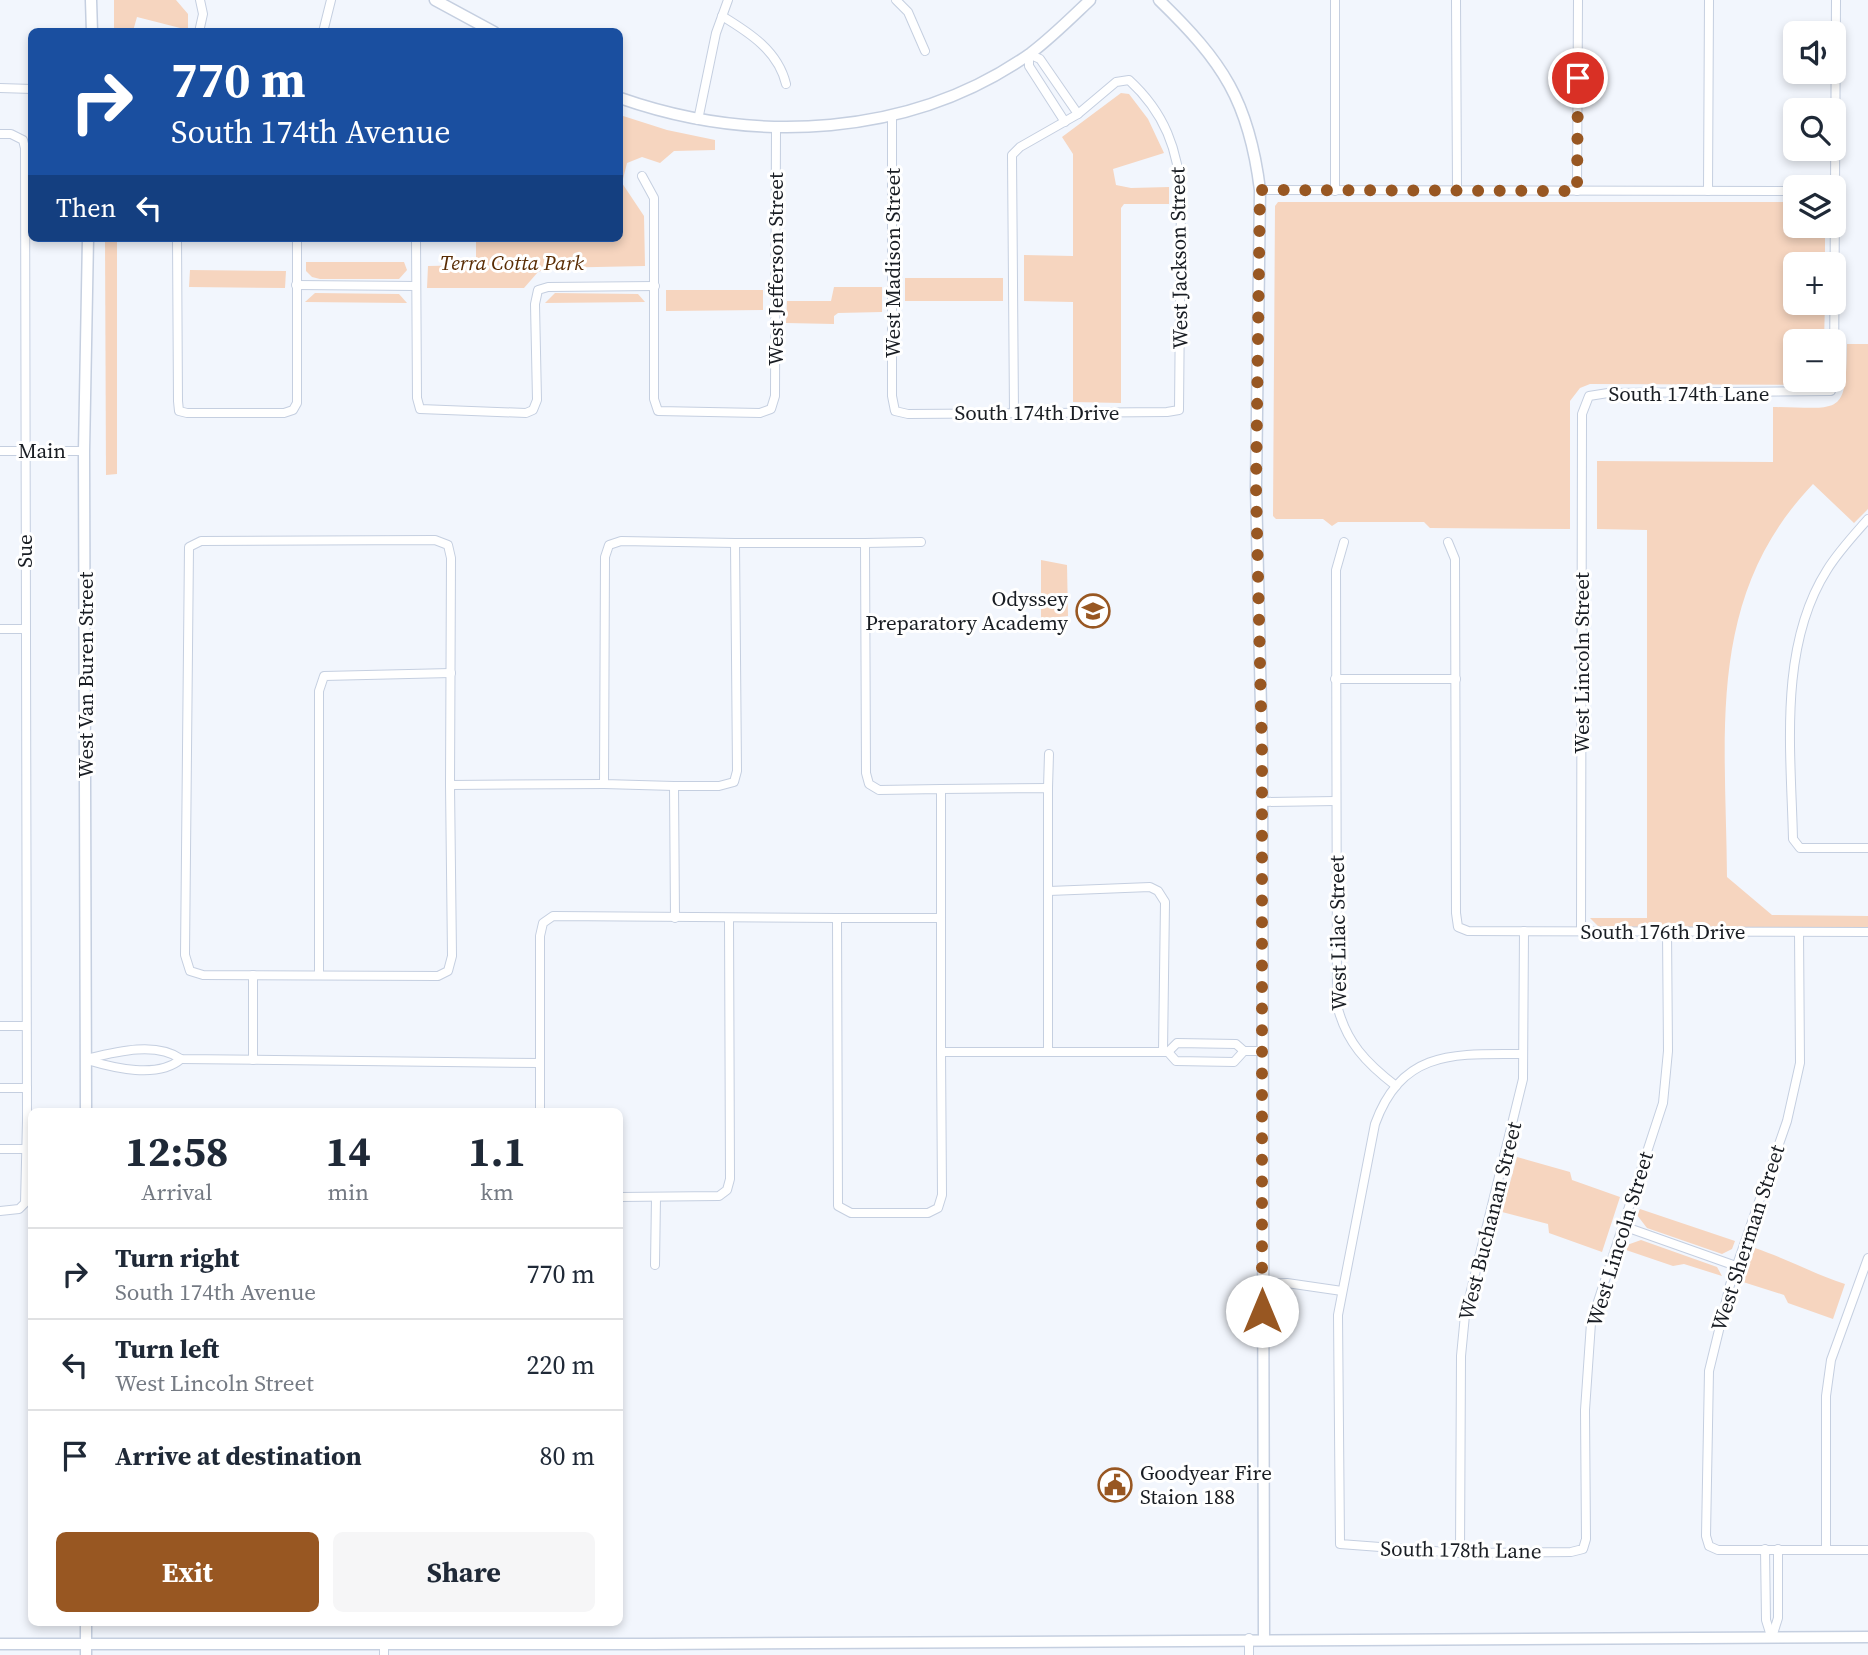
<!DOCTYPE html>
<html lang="en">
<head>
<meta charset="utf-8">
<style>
	:root { --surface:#fff; --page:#f6f6f7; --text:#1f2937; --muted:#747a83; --line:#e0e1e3; --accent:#985722 }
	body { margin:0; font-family:"Source Serif 4",serif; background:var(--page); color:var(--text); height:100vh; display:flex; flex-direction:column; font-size:26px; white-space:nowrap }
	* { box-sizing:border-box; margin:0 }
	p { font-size:23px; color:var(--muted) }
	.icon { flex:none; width:38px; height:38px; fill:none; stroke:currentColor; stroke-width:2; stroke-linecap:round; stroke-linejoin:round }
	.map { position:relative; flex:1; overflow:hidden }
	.drawer { position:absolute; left:28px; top:1108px; width:595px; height:518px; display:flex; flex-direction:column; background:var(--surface); border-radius:10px; box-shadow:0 4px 10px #0003 }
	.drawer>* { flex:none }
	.guide { position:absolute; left:28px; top:28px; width:595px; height:214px; border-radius:10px; box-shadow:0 4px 10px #0003; background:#1a4fa0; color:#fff; overflow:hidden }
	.buttons { position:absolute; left:1783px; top:21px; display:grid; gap:14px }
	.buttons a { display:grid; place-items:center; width:63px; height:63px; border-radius:10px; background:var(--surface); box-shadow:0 4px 10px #0003; font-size:35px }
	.pin { position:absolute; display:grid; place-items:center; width:60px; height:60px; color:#fff; margin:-30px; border:4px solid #fff; border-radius:50%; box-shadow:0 2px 7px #0007 }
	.me { position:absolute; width:77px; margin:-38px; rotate:0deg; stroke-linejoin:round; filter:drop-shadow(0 0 5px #0008) }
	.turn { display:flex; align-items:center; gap:24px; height:147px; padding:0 28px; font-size:32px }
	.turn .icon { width:91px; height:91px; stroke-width:2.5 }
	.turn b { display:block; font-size:49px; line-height:60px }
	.then { display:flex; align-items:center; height:66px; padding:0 28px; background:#0003; gap:14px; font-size:26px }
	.eta { display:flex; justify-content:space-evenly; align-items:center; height:119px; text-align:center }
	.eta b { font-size:42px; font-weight:700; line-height:49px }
	.primary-button { display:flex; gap:14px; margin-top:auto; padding:14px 28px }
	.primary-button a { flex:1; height:80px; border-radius:10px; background:var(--accent); color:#fff; font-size:28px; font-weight:700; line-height:80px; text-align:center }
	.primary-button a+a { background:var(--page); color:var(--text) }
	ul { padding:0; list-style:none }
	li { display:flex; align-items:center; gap:21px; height:91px; padding:0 28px; border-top:2px solid var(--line) }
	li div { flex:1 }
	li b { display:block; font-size:26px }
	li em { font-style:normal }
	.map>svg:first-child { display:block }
	.green { fill:#f6d5bf }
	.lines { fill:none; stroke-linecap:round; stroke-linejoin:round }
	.street-casing { stroke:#c5cfe0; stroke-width:10 }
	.secondary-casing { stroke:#c5cfe0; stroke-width:13 }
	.street { stroke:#fff; stroke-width:8 }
	.secondary { stroke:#fff; stroke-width:10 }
	.route { stroke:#985722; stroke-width:12; stroke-dasharray:0 21.6 }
	.labels { text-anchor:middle; stroke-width:6; stroke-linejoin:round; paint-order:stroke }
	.street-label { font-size:21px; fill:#191d23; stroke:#fff }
	.park-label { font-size:21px; font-style:italic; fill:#592c04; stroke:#fff }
	.poi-label { font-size:21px; fill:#191d23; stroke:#fff; text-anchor:end }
</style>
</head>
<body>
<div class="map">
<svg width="1868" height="1655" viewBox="0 0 1868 1655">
	<rect width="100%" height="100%" fill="#f2f6fd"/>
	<!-- green -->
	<g class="green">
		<polygon points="114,0 176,0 188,14 188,30 137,17 133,31 114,31"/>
		<polygon points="1121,93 1129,94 1148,119 1164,153 1113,169 1116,185 1131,188 1169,187 1169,204 1124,204 1121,208 1121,403 1073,402 1073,302 1024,301 1024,255 1073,256 1073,154 1062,137"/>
		<polygon points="620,115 667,130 715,140 715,150 674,151 660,163 642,157 627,163 622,183 644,216 645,266 549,268 538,272 524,288 427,288 428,266 476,265 476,238 620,238"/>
		<polygon points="1278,202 1795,202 1796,226 1825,226 1825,264 1796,264 1796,303 1825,303 1824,341 1796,341 1796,380 1822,380 1814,385 1590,384 1580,388 1570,401 1570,529 1430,528 1424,522 1338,522 1332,526 1323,519 1276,519 1273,516 1275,206"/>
		<polygon points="105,238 117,238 117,474 106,475"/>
		<polygon points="306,262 404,262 407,270 399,279 320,279 312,277 306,271"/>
		<polygon points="190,270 286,271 285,288 189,287"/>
		<rect x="905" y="278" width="98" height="23"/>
		<polygon points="834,287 882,287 882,312 838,313 834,316 834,324 786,323 787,301 831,301"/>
		<polygon points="666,290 763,290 763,310 666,311"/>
		<polygon points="315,293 399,294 407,303 305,302"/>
		<polygon points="555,293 638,294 645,302 545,303"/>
		<path d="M1847 344H1868V509L1854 523 1813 484C1705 597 1726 733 1727 877L1772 915 1868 916V927H1599L1590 918H1647V530L1597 529V461L1773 462V407C1842 408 1846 417 1847 344Z"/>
		<polygon points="1041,560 1067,565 1068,616 1041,619"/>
		<polygon points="1517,1157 1570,1172 1572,1180 1620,1197 1602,1252 1549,1233 1548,1224 1502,1212"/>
		<polygon points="1640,1209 1735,1241 1732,1249 1722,1254 1647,1228 1637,1215"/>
		<polygon points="1641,1240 1717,1267 1722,1276 1684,1264 1673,1266 1626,1250 1627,1245"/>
		<path d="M1755 1248C1787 1259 1812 1273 1845 1284L1833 1319 1788 1303 1784 1295 1743 1282Z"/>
	</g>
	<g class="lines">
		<defs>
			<g id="street">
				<polyline points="896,0 908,12 925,51"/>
				<polyline points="1456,0 1457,191"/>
				<path d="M722 16C750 33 778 51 786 84"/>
				<polyline points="199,32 203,14 200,0"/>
				<polyline points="323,32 331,0"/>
				<polyline points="0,88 32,89"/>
				<path d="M892 115V396L895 411 908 414 1167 412 1179 410 1181 198C1179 150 1164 112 1129 80L1116 82 1078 114 1020 147 1012 155 1014 413"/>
				<polyline points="698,120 716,33 728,0"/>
				<polyline points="1065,122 1029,66 1029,54 1040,59 1078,114"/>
				<polyline points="0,134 11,134 23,140 25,148 27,1121 25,1203 19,1209 0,1211"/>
				<polyline points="642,176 654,198 654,399 658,411 760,413 771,409 775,396 776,128"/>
				<polyline points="1260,190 1796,191"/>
				<polyline points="1335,191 1335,0"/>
				<polyline points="1577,191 1578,0"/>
				<polyline points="1708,191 1709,0"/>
				<polyline points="177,238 178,401 179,411 187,413 284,413 293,410 297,403 297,238"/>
				<polyline points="416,238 417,398 420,409 526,413 533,410 537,400 535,304 538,290 548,287 655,286"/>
				<polyline points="296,285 416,286"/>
				<polyline points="0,451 84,451"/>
				<path d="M1868 519C1854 535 1838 552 1827 570 1778 647 1791 752 1793 839L1800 848H1868"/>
				<polyline points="921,542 865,543 866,773 869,784 879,790 941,789 941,918"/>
				<path d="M1344 542 1336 570 1337 1005C1346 1042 1366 1063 1396 1086"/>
				<polyline points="1448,542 1455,559 1456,913 1458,927 1468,931 1868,932"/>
				<polyline points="0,629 25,629"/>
				<polyline points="1335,679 1456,679"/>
				<polyline points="450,785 451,558 448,545 435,540 201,541 189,547 185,955 190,971 203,975 438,976 448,971 452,956 450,785 604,784"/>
				<polyline points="674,786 604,784 605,557 609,545 621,541 735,543"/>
				<polyline points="1048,788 1049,754"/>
				<polyline points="941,789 1048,788 1048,1052"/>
				<polyline points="1261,802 1336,801"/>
				<polyline points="1049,891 1150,887 1158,891 1165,902 1163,1052"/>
				<polyline points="675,918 674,786 719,786 734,782 737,771 735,543 865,543"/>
				<polyline points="1581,932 1582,414 1589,396 1608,393 1831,391 1834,382 1836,0"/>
				<polyline points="1799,932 1800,1063 1787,1121 1730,1285 1709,1371 1706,1536 1709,1546 1718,1550 1868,1550"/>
				<polyline points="253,975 253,1060"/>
				<polyline points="319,975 319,691 324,676 451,673"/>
				<polyline points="0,1026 25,1026"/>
				<polyline points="941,1052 941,918 837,918 838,1206 851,1213 928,1213 938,1208 942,1195 941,1052 1168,1052 1177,1043 1236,1044 1244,1051 1262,1051"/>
				<polyline points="1168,1052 1176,1061 1234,1062 1244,1051"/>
				<path d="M1523 1054C1455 1054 1402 1049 1375 1124L1338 1315 1340 1544 1460 1553 1571 1552 1583 1549 1586 1539 1585 1410 1591 1323 1663 1103 1668 1051 1667 931"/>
				<path d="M86 1059C115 1052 156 1041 181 1059L540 1063"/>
				<path d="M87 1060C114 1068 158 1079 181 1059"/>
				<polyline points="0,1088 27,1088"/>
				<polyline points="540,1111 540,936 543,923 553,916 837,918"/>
				<polyline points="0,1149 27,1149"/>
				<polyline points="620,1197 719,1196 727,1190 730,1179 729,919"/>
				<polyline points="1623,1226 1736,1266"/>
				<polyline points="655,1265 656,1197"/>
				<polyline points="1262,1284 1287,1283 1342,1291"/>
				<polyline points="1765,1549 1766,1620 1771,1636"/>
				<polyline points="1826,1550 1826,1396 1831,1360 1868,1258"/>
				<polyline points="1460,1553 1461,1356 1465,1315 1523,1079 1524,931"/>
				<polyline points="1772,1637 1778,1618 1778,1549"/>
				<polyline points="384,1644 384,1655"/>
				<polyline points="1249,1655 1249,1638"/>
			</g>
			<g id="secondary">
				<polyline points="91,0 92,32"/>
				<polyline points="435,0 494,32"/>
				<path d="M1159 0C1223 62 1249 101 1260 190L1256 486 1262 753 1264 1639"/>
				<path d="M620 98C754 145 911 138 1031 53 1052 37 1071 18 1090 0"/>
				<polyline points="86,1111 84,451 88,238"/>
				<polyline points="0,1644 652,1644 1868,1637"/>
				<polyline points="86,1655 86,1622"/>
			</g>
		</defs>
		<!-- street casing -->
		<use href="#street" class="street-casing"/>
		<!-- secondary casing -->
		<use href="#secondary" class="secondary-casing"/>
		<!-- street -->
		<use href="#street" class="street"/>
		<!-- secondary -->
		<use href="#secondary" class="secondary"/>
	</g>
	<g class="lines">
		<!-- route -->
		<polyline class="route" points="1262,1311 1262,753 1256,486 1260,190 1577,191 1578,78"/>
	</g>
	<!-- icons -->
	<defs>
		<symbol id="school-ring" viewBox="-11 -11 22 22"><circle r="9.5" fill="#fff" stroke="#985722" stroke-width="1.5"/><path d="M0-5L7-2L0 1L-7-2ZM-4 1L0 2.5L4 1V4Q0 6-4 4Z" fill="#985722"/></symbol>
		<symbol id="civic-ring" viewBox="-11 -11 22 22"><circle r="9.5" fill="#fff" stroke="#985722" stroke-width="1.5"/><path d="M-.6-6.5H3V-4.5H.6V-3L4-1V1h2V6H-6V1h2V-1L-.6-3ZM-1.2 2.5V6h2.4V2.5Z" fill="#985722"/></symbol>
	</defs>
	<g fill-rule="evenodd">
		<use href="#school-ring" x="1074" y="592" width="38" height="38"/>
		<use href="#civic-ring" x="1096" y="1466" width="38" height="38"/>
	</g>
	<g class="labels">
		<!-- street labels -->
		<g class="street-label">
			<text transform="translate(1179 258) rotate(-91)" y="7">West Jackson Street</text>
			<text transform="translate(893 263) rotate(-90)" y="7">West Madison Street</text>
			<text transform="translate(776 269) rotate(-90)" y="7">West Jefferson Street</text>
			<text x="1689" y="401">South 174th Lane</text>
			<text x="1037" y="420">South 174th Drive</text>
			<text x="42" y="458">Main</text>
			<text transform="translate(25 551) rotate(-90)" y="7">Sue</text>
			<text transform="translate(1582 663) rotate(-90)" y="7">West Lincoln Street</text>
			<text transform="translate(86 675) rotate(-90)" y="7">West Van Buren Street</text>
			<text x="1663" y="939">South 176th Drive</text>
			<text transform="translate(1338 933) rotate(-91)" y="7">West Lilac Street</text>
			<text transform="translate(1490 1221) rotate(-76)" y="7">West Buchanan Street</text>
			<text transform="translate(1748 1238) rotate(-72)" y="7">West Sherman Street</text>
			<text transform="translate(1620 1239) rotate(-73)" y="7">West Lincoln Street</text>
			<text transform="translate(1461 1550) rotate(1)" y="7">South 178th Lane</text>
		</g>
		<!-- park labels -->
		<g class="park-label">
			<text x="512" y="270">Terra Cotta Park</text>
		</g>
		<!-- poi labels -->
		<g class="poi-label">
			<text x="1068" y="606">Odyssey<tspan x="1068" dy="24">Preparatory Academy</tspan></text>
			<text x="1140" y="1480" text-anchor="start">Goodyear Fire<tspan x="1140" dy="24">Staion 188</tspan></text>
		</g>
	</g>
</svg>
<div class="buttons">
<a><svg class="icon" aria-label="sound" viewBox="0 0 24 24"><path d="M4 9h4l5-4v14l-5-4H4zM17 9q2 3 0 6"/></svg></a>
<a><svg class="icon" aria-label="search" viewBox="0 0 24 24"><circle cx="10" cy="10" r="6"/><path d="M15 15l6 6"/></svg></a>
<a><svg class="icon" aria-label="layers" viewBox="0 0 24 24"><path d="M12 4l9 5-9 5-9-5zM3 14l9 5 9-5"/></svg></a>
<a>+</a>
<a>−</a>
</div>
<div class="pin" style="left:1578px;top:78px;background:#d93025"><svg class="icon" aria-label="arrive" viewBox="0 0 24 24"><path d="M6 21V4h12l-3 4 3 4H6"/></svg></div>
<svg class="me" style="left:1262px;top:1311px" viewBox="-20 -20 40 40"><circle r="19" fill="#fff"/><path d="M0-13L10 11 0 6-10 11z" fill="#985722"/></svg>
<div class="guide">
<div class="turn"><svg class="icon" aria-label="right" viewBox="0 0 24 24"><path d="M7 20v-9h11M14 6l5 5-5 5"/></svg><div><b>770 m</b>South 174th Avenue</div></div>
<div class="then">Then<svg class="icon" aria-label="left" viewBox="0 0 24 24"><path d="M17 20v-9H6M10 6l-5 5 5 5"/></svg></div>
</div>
<section class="drawer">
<div class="eta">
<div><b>12:58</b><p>Arrival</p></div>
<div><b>14</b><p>min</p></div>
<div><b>1.1</b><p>km</p></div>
</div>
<ul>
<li><svg class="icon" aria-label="right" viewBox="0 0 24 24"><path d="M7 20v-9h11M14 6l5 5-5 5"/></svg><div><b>Turn right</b><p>South 174th Avenue</p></div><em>770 m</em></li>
<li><svg class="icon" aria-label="left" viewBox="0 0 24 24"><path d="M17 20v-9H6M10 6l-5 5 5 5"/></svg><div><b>Turn left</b><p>West Lincoln Street</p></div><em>220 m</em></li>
<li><svg class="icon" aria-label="arrive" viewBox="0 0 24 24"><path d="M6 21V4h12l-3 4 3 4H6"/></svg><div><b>Arrive at destination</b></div><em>80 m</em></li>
</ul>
<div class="primary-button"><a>Exit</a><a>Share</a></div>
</section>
</div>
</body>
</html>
